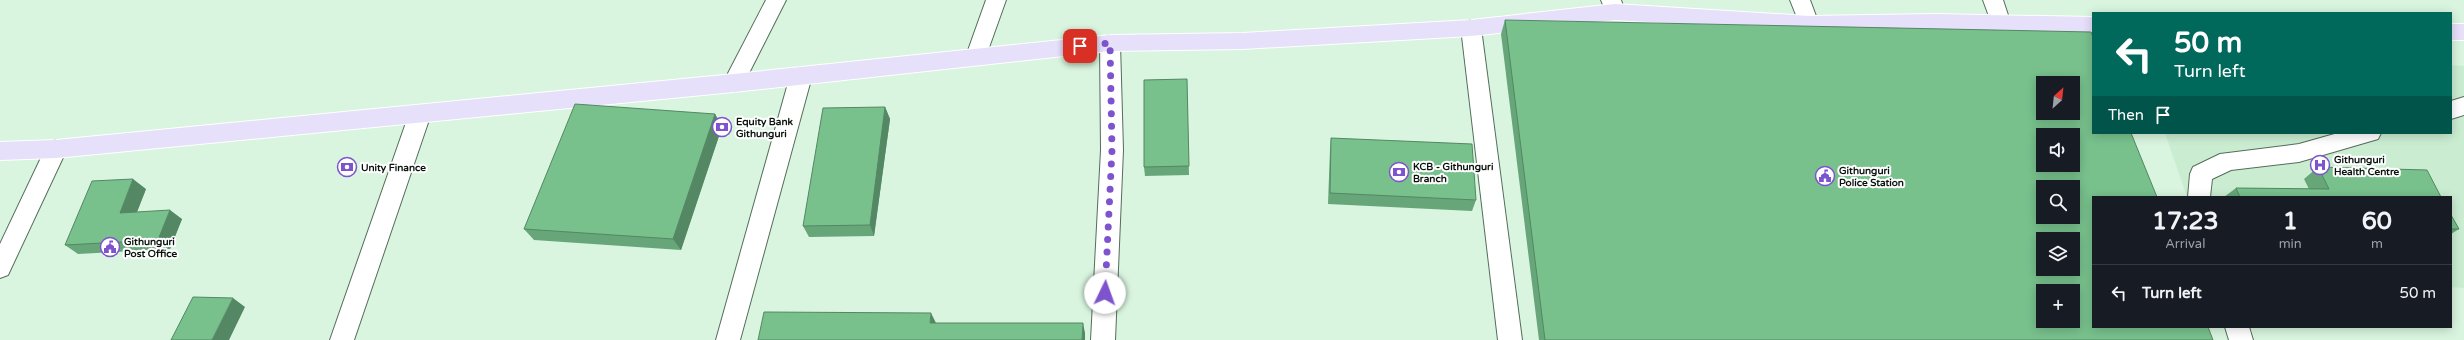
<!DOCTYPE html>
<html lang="en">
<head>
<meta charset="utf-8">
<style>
	:root { --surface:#171b24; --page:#20242c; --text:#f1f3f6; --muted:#9ea1a6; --line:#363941 }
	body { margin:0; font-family:"Varela Round",sans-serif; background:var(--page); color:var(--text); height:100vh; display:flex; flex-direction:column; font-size:15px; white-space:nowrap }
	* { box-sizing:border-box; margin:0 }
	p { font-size:13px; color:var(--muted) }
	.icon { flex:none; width:22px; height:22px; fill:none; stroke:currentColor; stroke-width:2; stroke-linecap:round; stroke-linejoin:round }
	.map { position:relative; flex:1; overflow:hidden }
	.side { position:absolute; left:2092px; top:196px; width:360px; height:132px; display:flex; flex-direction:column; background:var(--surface); border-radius:0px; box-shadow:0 2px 10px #0003 }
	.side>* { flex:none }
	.guide { position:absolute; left:2092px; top:12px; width:360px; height:122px; border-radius:0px; box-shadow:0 2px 10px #0003; background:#00695c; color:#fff; overflow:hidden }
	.needle { width:26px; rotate:27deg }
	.tools { position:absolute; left:2036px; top:76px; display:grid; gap:8px }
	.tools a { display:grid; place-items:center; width:44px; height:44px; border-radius:0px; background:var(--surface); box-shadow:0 2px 10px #0003; font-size:20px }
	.pin { position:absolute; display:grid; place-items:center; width:34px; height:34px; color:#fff; margin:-17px; border-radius:8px; box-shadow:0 2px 6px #0006 }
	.me { position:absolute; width:44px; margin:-22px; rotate:3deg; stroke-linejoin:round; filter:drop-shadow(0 0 3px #0008) }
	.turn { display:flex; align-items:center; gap:14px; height:84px; padding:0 16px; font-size:18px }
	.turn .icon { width:52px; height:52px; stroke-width:2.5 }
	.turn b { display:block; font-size:28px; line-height:34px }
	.then { display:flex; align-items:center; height:38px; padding:0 16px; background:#0003; gap:8px; font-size:15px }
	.eta { display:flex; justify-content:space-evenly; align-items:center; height:68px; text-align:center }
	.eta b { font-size:24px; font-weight:800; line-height:28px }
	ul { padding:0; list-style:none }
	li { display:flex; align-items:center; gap:12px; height:56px; padding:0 16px; border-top:1px solid var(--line) }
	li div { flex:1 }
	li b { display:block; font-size:15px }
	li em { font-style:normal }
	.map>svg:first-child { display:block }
	.built { fill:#caedd2 }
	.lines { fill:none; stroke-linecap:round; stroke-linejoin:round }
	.minor-casing { stroke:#546d5a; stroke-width:2 }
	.major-casing { stroke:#fff; stroke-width:2 }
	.minor { fill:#fff; fill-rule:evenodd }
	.major { fill:#e6e0fa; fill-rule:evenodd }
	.wall { fill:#67a679 }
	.shaded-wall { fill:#548763 }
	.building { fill:#78c18d; stroke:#548763; fill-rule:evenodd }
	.route { stroke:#7d54cd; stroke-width:7; stroke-dasharray:0 12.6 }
	.labels { text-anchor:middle; stroke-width:4; stroke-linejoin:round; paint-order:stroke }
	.poi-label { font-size:10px; font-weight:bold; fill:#0a140d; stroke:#fff; text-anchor:start }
</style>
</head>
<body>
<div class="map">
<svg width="2464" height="340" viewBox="0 0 2464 340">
	<rect width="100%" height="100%" fill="#d9f5df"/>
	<!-- built -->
	<polygon class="built" points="2451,65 2464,66 2464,288 2451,287 2451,197 2187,197 2165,133 2451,133"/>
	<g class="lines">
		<defs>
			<g id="minor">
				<polygon points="766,0 786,0 741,89 734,92 727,89 723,83"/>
				<polygon points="986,0 1006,0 986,56 983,62 976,64 969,62 966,56"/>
				<polygon points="1601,0 1621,0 1625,12 1622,18 1615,20 1608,18"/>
				<polygon points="1790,0 1810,0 1819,24 1816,30 1809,32 1802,30"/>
				<polygon points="1983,0 2003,0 2011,24 2008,30 2001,32 1994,30"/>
				<polygon points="1471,20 1478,22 1481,28 1522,340 1498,340 1461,28 1464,22"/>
				<polygon points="1110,35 1117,37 1120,43 1123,150 1115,340 1091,340 1101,150 1100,43 1103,37"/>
				<polygon points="801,67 808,70 812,76 740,340 716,340 790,76 794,70"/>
				<polygon points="2464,97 2464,115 2451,119 2451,101"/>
				<polygon points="420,105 428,108 431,114 354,340 330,340 409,114 412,108"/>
				<polygon points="2338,133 2381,133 2378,139 2299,162 2231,170 2212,179 2210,197 2188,197 2190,174 2193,167 2220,154 2299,144"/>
				<polygon points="56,140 64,143 67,149 8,275 0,278 0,244 48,143"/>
				<polygon points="2225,327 2249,327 2253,340 2229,340"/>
			</g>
			<g id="major">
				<polygon points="1615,4 1809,16 1935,14 2093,17 2093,33 1935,30 1809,32 1615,20 1471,36 1243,49 1110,51 734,92 56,158 0,160 0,142 56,140 734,74 1110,35 1243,33 1471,20"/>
				<rect x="2451" y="24" width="13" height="16"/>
			</g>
		</defs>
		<!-- minor casing -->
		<use href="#minor" class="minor-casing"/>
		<!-- major casing -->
		<use href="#major" class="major-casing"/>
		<!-- minor -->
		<use href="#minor" class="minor"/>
		<!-- major -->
		<use href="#major" class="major"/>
	</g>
	<!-- wall -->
	<g class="wall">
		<polygon points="1505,20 2213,340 1539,340 1501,34"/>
		<polygon points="1187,79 1189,175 1145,176 1144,167"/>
		<polygon points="885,107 890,119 874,236 809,237 803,226"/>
		<polygon points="715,114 722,127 681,250 534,240 524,229"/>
		<polygon points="1331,138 1476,200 1472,211 1328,204 1330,149"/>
		<polygon points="2318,167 2441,197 2224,197 2236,188 2309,189 2304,179"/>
		<polygon points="146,189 137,212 182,219 170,249 78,254 65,245"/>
		<polygon points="2451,215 2459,229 2451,234"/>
	</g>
	<!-- shaded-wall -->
	<g class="shaded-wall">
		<polygon points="885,107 890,119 874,236 870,225"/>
		<polygon points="715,114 722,127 681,250 673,239"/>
		<polygon points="133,179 146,189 133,222 120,213"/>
		<polygon points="170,210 182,219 170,249 158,240"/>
		<polygon points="233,298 245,307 229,340 212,340"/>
		<polygon points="931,313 936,323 930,323"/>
		<polygon points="1083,323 1085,333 1085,340 1082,340"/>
	</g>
	<!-- building -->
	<g class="building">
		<path d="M1505 20 2091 32 2093 37V133H2131L2157 197H2093V327H2208L2213 340H1545ZM2043 83H2073V113H2043ZM2043 135H2073V165H2043ZM2043 187H2073V217H2043ZM2043 239H2073V269H2043ZM2043 291H2073V321H2043Z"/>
		<polygon points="1187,79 1189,166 1144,167 1144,80"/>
		<polygon points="575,104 715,114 673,239 524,229"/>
		<polygon points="885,107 870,225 803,226 823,108"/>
		<polygon points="1331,138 1472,144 1476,200 1330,193"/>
		<polygon points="2318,167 2427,170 2441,197 2240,197 2236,188 2329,189"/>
		<polygon points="133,179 120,213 170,210 158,240 65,245 92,181"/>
		<polygon points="2451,215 2459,229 2451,229"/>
		<polygon points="193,297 233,298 212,340 171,340"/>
		<polygon points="764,312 931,313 930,323 1083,323 1082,340 758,340"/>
	</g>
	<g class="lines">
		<!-- route -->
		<polyline class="route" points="1080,46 1110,43 1112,150 1105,293"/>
	</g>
	<!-- icons -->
	<defs>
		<symbol id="bank-ring" viewBox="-11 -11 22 22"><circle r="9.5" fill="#fff" stroke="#7d54cd" stroke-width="1.5"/><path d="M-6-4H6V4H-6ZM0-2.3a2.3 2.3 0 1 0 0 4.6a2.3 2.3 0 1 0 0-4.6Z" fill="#7d54cd"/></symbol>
		<symbol id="hospital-ring" viewBox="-11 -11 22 22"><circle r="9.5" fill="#fff" stroke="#7d54cd" stroke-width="1.5"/><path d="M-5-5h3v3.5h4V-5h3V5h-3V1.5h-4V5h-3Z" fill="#7d54cd"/></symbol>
		<symbol id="civic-ring" viewBox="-11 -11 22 22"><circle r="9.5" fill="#fff" stroke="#7d54cd" stroke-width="1.5"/><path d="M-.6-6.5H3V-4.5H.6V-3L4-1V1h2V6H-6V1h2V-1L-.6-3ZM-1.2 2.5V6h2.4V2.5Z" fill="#7d54cd"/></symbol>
	</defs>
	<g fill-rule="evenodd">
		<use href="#bank-ring" x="711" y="116" width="22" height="22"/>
		<use href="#hospital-ring" x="2309" y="154" width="22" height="22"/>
		<use href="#bank-ring" x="336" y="156" width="22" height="22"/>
		<use href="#bank-ring" x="1388" y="161" width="22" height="22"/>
		<use href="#civic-ring" x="1814" y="165" width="22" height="22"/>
		<use href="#civic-ring" x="99" y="236" width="22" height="22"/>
	</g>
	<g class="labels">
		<!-- poi labels -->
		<g class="poi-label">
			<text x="736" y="125">Equity Bank<tspan x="736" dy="12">Githunguri</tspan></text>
			<text x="2334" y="163">Githunguri<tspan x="2334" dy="12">Health Centre</tspan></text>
			<text x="1413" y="170">KCB - Githunguri<tspan x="1413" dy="12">Branch</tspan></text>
			<text x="361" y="171">Unity Finance</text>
			<text x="1839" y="174">Githunguri<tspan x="1839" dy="12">Police Station</tspan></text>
			<text x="124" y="245">Githunguri<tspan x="124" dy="12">Post Office</tspan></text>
		</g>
	</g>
</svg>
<div class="tools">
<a><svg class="needle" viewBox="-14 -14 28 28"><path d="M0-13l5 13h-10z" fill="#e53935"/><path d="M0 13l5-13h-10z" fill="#9ea1a6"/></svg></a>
<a><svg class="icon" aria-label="sound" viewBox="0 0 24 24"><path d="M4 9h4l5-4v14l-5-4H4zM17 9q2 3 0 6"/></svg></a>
<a><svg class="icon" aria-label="search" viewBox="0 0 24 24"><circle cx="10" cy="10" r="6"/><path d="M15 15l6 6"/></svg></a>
<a><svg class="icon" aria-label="layers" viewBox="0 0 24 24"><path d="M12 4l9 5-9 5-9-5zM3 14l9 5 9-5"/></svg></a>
<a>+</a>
</div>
<div class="pin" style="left:1080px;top:46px;background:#d93025"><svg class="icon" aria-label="arrive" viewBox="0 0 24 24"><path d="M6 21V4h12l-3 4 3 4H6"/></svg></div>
<svg class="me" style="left:1105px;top:293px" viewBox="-20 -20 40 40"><circle r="19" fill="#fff"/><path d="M0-13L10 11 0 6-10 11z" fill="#7d54cd"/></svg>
<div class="guide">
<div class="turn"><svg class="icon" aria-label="left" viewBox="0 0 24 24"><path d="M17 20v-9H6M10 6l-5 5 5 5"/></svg><div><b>50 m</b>Turn left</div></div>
<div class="then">Then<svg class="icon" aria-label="arrive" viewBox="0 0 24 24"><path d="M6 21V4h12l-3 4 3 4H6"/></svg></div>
</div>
<section class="side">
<div class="eta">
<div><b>17:23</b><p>Arrival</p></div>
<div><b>1</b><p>min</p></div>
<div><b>60</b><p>m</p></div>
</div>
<ul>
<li><svg class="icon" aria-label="left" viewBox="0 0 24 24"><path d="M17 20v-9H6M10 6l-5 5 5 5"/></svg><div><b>Turn left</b></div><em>50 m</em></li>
</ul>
</section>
</div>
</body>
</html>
